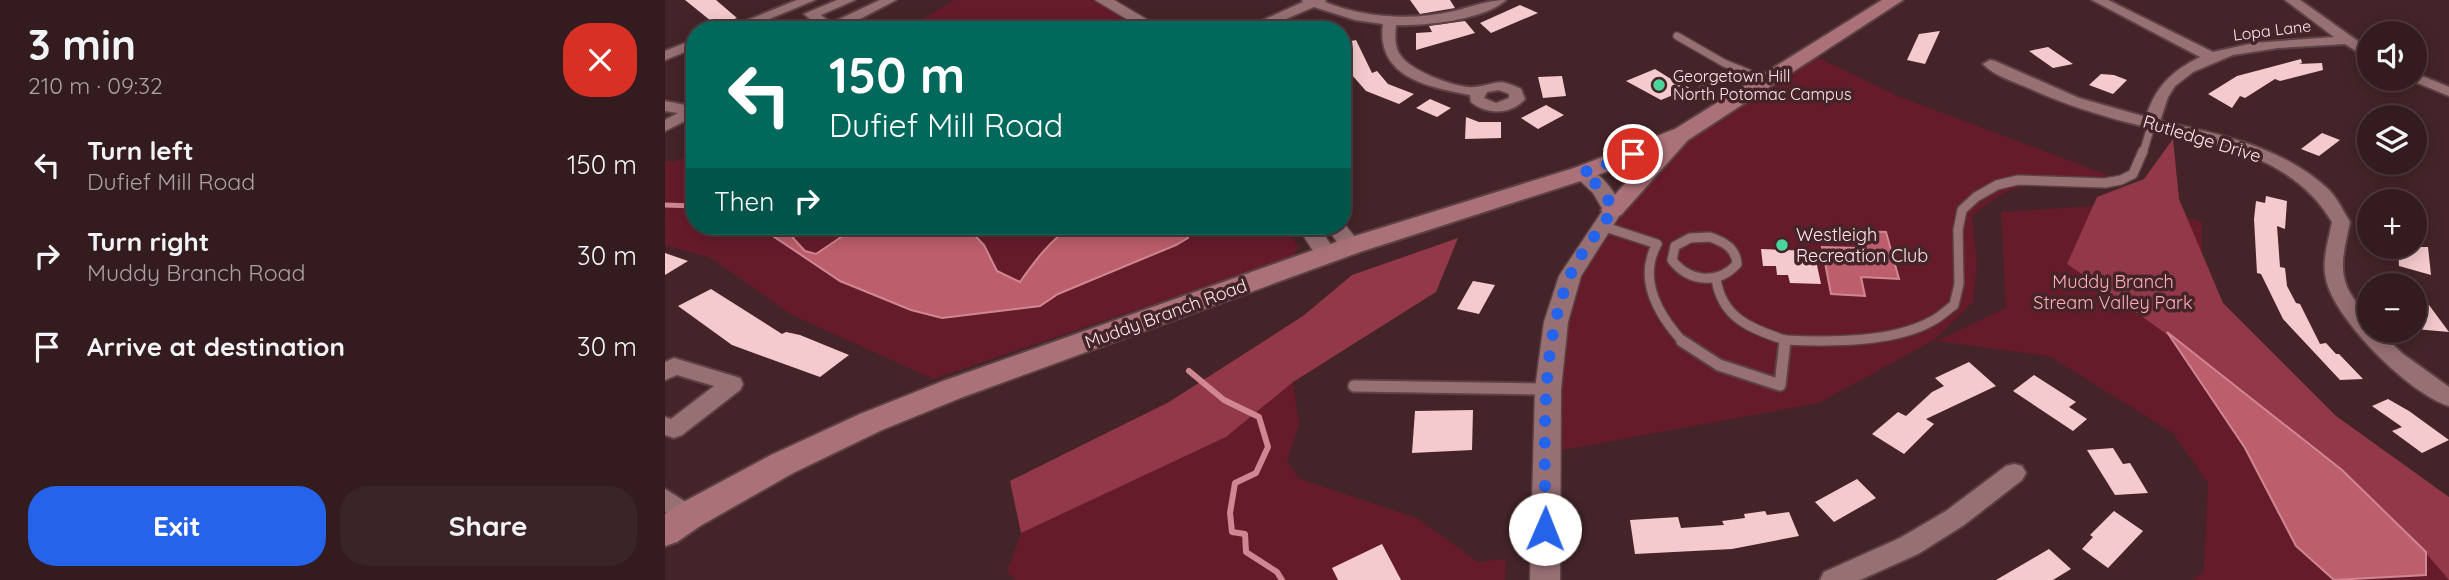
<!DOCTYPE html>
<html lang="en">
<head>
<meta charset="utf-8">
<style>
	:root { --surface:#331b1e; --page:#3b2427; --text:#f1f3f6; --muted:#a9a1a4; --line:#4e393c; --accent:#2563eb }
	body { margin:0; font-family:Quicksand,sans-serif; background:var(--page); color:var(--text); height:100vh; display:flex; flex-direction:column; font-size:26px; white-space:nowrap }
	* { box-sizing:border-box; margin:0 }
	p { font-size:23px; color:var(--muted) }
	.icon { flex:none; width:38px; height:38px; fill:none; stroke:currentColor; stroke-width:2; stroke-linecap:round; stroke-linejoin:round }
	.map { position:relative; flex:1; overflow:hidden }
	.side { display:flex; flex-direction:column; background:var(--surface); width:665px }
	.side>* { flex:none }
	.hud { position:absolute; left:21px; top:21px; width:665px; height:214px; border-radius:28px; box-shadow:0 4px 18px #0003,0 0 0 2px var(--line); background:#00695c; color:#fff; overflow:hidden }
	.tools { position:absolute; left:1692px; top:21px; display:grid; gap:14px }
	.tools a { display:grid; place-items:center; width:70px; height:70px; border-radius:50%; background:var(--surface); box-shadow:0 4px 18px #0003,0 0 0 2px var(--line); font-size:35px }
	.pin { position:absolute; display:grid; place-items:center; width:60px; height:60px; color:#fff; margin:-30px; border:4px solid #fff; border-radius:50%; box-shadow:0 2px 7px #0007 }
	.me { position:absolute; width:77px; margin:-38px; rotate:1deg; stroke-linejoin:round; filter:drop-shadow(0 0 5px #0008) }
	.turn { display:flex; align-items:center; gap:24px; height:147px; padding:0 28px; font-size:32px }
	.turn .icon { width:91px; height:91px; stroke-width:2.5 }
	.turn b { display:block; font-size:49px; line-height:60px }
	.then { display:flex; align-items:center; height:66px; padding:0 28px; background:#0003; gap:14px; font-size:26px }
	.round { display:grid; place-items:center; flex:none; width:74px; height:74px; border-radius:28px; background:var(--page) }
	.head { display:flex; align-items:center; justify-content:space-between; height:119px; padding:0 28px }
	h1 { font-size:42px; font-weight:700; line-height:52px }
	.cta { display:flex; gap:14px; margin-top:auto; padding:14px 28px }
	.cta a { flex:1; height:80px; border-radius:28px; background:var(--accent); color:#fff; font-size:28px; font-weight:700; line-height:80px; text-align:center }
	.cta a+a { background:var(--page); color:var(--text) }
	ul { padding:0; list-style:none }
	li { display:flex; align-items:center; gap:21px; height:91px; padding:0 28px }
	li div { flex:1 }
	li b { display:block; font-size:26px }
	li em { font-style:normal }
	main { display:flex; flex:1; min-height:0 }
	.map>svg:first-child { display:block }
	.green { fill:#661b2b }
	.forest { fill:#933848 }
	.water { fill:#bd5e6c; stroke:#d08792; stroke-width:2; fill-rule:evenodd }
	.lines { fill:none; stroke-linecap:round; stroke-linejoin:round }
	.stream-far1 { stroke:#d08792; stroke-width:5 }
	.stream { stroke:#d08792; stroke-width:6 }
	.building { fill:#f5cace }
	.service-far2-casing { stroke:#5c4145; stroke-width:10 }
	.service-far1-casing { stroke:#5c4145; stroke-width:12 }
	.service-casing { stroke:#5c4145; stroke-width:15 }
	.minor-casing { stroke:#5c4145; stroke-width:4 }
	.tertiary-casing { stroke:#5c4145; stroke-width:3 }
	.secondary-casing { stroke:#5c4145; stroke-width:4 }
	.service-far2 { stroke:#977074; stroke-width:7 }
	.service-far1 { stroke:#977074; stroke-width:9 }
	.service { stroke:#977074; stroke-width:11 }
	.minor { fill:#977074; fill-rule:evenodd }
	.tertiary { fill:#977074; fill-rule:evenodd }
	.secondary { fill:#aa7178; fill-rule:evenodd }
	.route { stroke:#2563eb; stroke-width:12; stroke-dasharray:0 21.6 }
	.poi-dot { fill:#4bd49b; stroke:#442428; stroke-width:2.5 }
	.labels { text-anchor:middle; stroke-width:7; stroke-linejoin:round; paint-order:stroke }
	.far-street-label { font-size:16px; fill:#fee7e9; stroke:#442428 }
	.far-poi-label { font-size:16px; fill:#fee7e9; stroke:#442428; text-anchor:start }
	.street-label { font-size:18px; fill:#fee7e9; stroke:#442428 }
	.poi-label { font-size:18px; fill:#fee7e9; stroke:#442428; text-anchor:start }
	.park-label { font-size:18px; fill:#fdafb8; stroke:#442428 }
</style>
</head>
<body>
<main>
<section class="side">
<div class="head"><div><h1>3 min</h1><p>210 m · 09:32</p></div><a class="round" style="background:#d93025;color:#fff"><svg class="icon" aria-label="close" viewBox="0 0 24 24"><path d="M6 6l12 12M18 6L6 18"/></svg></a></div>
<ul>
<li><svg class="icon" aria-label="left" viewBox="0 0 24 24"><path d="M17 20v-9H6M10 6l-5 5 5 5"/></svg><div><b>Turn left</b><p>Dufief Mill Road</p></div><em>150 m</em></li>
<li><svg class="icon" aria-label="right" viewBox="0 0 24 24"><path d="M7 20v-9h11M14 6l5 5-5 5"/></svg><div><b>Turn right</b><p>Muddy Branch Road</p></div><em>30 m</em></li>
<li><svg class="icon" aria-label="arrive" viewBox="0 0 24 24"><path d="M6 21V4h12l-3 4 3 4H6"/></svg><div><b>Arrive at destination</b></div><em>30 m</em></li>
</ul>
<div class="cta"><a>Exit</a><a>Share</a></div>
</section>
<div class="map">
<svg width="1784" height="580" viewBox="0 0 1784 580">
	<rect width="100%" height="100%" fill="#442428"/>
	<!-- green -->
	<g class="green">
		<polygon points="290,0 425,0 454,12 476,30 239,30"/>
		<path d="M1146 54 1233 96 1456 180C1432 196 1398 184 1370 185 1345 186 1326 200 1307 216L1312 264 1308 302 1269 340 1154 403 881 453 905 276 1018 134Z"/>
		<polygon points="30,151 30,226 621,226 633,247 630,255 617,260 268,379 127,315 46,258 0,245 0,161 10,162"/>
		<polygon points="1476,203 1537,222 1537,293 1606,389 1784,516 1784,580 1528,580 1539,571 1543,483 1508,433 1384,356 1271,341 1341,308 1336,212"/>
		<polygon points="628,382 634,424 622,462 635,479 752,518 813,562 841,559 840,580 351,580 342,572 356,533 561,437"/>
	</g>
	<!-- forest -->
	<g class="forest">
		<path d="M1508 139 1514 199 1558 303 1671 416 1784 497V580C1731 515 1666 461 1600 409 1535 358 1470 310 1402 264L1432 197 1479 179Z"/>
		<polygon points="793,238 771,292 628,382 561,437 356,533 345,481 504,402 638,316 687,275"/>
	</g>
	<!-- water -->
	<g class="water">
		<path d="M93 226H301L319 245 332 271 355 282C369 262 386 239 407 226H523V238L511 245 393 294 375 306 277 318 246 310 175 281ZM167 228 179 231V235L151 254 140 251 128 238C135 223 154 232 167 228Z"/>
		<polygon points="1191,231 1221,232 1234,279 1196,277 1200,296 1166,294 1157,247 1195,248"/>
		<polygon points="1502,332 1677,470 1761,552 1761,575 1669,580 1631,546 1580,448"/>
	</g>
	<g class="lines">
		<!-- stream-far1 -->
		<polyline class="stream-far1" points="0,205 30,206"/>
		<!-- stream -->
		<polyline class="stream" points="524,371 559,400 594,417 603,447 591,473 570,483 565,513 567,532 580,534 581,552 612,572 617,580"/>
	</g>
	<!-- building -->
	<g class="building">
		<polygon points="20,0 51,0 72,18 51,25"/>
		<polygon points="745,0 785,0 790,8 755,14"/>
		<polygon points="855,5 873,13 826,33 815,23"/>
		<polygon points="800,21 810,33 751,50 751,33 767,32 764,26"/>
		<polygon points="1275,31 1260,64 1242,60 1254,34"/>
		<polygon points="691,40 707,73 712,71 723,84 749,94 734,104 701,91 687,75 677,55 677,43"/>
		<polygon points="1383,47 1408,64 1388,68 1364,51"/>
		<polygon points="1636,59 1637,63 1634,64 1657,63 1658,70 1615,81 1610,79 1580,98 1575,96 1567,108 1543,94 1572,76"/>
		<polygon points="990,69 1006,79 1025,88 996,100 961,81"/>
		<polygon points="1436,74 1449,75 1462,80 1448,94 1424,85"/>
		<polygon points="897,76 901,96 878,98 873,77"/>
		<polygon points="765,99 786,108 772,117 751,108"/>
		<polygon points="881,105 899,115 873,129 856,118"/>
		<polygon points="801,117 814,122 836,122 836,138 800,139"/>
		<polygon points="1657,133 1675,140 1654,156 1636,149"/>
		<polygon points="1601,196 1622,201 1620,229 1612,226 1615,267 1620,268 1622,286 1631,303 1635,304 1655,344 1661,343 1671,354 1674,354 1698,379 1675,380 1618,319 1596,274 1592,273 1589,219 1591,201 1600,203"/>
		<polygon points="1733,247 1763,247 1766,275 1734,266"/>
		<polygon points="1096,249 1149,251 1156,284 1125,283 1123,275 1112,275 1111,266 1098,266"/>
		<polygon points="0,253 23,261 0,275"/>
		<polygon points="808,281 830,285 814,314 792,309"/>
		<polygon points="46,289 117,334 121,332 135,335 184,355 155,377 67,345 13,306"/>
		<polygon points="1750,303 1764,305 1784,332 1750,329"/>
		<polygon points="1304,362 1331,386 1261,419 1269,424 1239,454 1207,434 1233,412 1241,416 1267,392 1279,386 1270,378"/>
		<polygon points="1369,375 1411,402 1404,407 1422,419 1408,431 1348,391"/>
		<polygon points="1723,399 1744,411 1784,440 1757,453 1727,431 1737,427 1707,406"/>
		<polygon points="808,410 807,450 747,453 750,411"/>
		<polygon points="1448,448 1458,464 1465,463 1483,493 1450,495 1422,450"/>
		<polygon points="1192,479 1211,498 1169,522 1150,502"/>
		<polygon points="1100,511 1102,515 1124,512 1134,536 1067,549 970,554 965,520 1013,517 1016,528 1059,525 1057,521 1080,518 1079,514"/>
		<polygon points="1449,511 1478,531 1443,568 1417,549 1428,537 1425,535"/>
		<polygon points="717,544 736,580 673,580 667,568"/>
		<polygon points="1384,549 1406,569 1388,580 1331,580"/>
	</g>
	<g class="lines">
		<defs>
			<g id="service-far2">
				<polyline points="1012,36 1059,63 1103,81"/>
				<polyline points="1037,90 1073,69"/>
				<polyline points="1478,153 1487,123"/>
			</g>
			<g id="service-far1">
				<path d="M937 226 992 244C972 280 994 316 1019 343"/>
				<path d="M1045 237C1059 242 1071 248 1072 264 1053 285 1024 282 1007 260L1010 246 1025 238Z"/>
				<path d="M1051 279C1057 318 1086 329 1120 340V343"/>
				<path d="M1120 340C1163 342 1228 343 1267 321 1275 317 1282 310 1289 305L1294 284 1293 230 1297 210 1311 197 1332 185 1353 180 1440 183 1456 180 1468 174 1478 151"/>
			</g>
			<g id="service">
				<polyline points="1017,341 1054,365 1115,385 1120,341"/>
				<polyline points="689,386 882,389"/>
			</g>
			<g id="minor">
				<polygon points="132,0 150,0 78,30 58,30"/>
				<polygon points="172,0 190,0 156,15 166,23 215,0 231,0 176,29 158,30 139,14"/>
				<path d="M637 0H661L660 2C700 18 747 21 789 11 807 7 822 0 841 0 819 20 760 26 731 25 730 36 729 47 736 56 746 71 792 89 810 87 834 84 831 77 856 89L860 99C846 115 822 115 806 102L805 95C764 87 711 78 718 24L690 20 649 7 595 30H576L638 2ZM834 90 844 94V98L831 103 819 98 822 92Z"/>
				<path d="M1427 0H1443L1548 52 1589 43 1669 37 1620 0H1635L1704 49V59L1680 44 1613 48 1568 55 1528 72 1510 86 1503 97 1495 121C1554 134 1619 147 1664 190 1673 199 1678 211 1685 222 1681 244 1673 265 1682 287 1689 302 1704 315 1704 331H1713L1738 354 1784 387V406C1745 394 1676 325 1663 286 1655 264 1663 244 1667 222 1625 150 1535 141 1461 122 1430 114 1400 104 1370 91 1354 83 1330 77 1318 64L1325 60 1330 61 1414 98 1481 117C1490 87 1507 71 1535 57Z"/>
				<polygon points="30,39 30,48 0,60 0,51"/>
				<polygon points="1750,73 1784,87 1784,96 1745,80 1750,79"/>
				<polygon points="0,101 30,107 30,116 0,131 0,120 13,113 0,111"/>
				<polygon points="9,358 75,378 78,384 75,390 17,435 9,438 0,435 0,417 6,419 49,386 12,375 0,380 0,362"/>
				<polygon points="1349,464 1357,466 1361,473 1357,480 1299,525 1253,554 1195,580 1155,580 1159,572 1235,538 1281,511 1341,466"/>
				<polygon points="0,489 32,509 35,516 32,523 23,526 0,512"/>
			</g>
			<g id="tertiary">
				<polygon points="430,0 449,0 500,30 480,30"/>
				<path d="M917 167C937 172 950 192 958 210L916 276 903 322 896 389 895 580H865L870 389 879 322 894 276 938 210 928 193 907 173 910 169Z"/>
				<polygon points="677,221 697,246 694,251 678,251 661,226 677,226"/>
				<polygon points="632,226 653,226 673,255 670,260 654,260"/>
			</g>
			<polygon id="secondary" points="1217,0 1238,0 1023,140 956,215 948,217 940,215 936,210 987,154 925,178 695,252 298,397 217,430 128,473 35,526 12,542 0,546 0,514 11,506 106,455 195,414 278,381 677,240 909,168 1010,129"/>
		</defs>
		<!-- service-far2 casing -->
		<use href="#service-far2" class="service-far2-casing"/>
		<!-- service-far1 casing -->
		<use href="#service-far1" class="service-far1-casing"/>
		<!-- service casing -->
		<use href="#service" class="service-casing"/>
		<!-- minor casing -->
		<use href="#minor" class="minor-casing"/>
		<!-- tertiary casing -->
		<use href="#tertiary" class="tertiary-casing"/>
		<!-- secondary casing -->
		<use href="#secondary" class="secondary-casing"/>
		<!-- service-far2 -->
		<use href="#service-far2" class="service-far2"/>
		<!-- service-far1 -->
		<use href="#service-far1" class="service-far1"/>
		<!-- service -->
		<use href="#service" class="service"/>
		<!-- minor -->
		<use href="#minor" class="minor"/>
		<!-- tertiary -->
		<use href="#tertiary" class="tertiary"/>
		<!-- secondary -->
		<use href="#secondary" class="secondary"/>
	</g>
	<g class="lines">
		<!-- route -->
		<path class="route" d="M880 529C881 450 873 352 904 278 914 254 934 231 948 210 941 193 932 183 917 173L968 154"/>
	</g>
	<!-- markers -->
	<g class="poi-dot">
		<circle cx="994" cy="85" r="7"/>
		<circle cx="1117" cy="245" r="7"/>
	</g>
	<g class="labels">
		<!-- far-street labels -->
		<g class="far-street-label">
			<text transform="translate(1607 30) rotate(-7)" y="6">Lopa Lane</text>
		</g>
		<!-- far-poi labels -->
		<g class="far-poi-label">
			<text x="1008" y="82">Georgetown Hill<tspan x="1008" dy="18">North Potomac Campus</tspan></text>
		</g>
		<!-- street labels -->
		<g class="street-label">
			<text transform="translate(1537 139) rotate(17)" y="6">Rutledge Drive</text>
			<text transform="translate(501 314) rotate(-20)" y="6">Muddy Branch Road</text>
		</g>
		<!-- poi labels -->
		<g class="poi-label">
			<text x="1131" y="241">Westleigh<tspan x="1131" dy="21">Recreation Club</tspan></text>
		</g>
		<!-- park labels -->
		<g class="park-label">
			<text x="1448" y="288">Muddy Branch<tspan x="1448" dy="21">Stream Valley Park</tspan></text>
		</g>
	</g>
</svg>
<div class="tools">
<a><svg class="icon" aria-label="sound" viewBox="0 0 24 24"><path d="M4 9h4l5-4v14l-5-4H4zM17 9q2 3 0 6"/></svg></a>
<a><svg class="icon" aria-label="layers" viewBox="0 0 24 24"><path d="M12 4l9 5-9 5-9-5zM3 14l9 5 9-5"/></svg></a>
<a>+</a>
<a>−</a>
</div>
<div class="pin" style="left:968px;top:154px;background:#d93025"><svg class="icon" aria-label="arrive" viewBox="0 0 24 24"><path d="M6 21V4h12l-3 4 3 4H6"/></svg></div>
<svg class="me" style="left:880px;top:529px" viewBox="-20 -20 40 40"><circle r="19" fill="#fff"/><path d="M0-13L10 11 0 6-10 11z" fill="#2563eb"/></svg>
<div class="hud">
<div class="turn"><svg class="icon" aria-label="left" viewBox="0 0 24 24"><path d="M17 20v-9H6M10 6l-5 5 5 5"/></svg><div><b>150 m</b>Dufief Mill Road</div></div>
<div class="then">Then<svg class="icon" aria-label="right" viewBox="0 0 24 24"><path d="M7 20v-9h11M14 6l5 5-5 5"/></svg></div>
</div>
</div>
</main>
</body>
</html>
